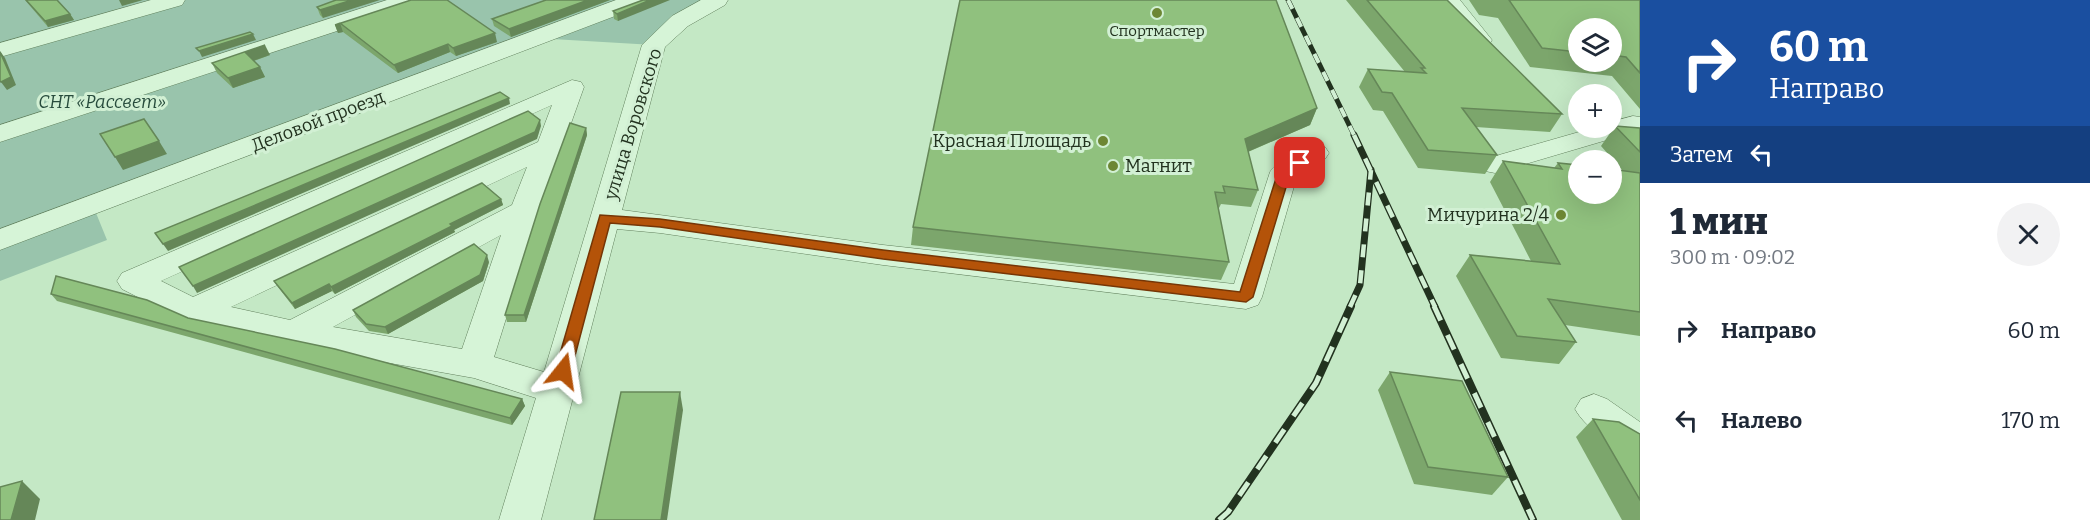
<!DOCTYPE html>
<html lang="ru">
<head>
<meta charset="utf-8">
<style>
	:root { --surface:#fff; --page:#f2f2f3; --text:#1f2937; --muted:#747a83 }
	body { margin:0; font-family:Bitter,serif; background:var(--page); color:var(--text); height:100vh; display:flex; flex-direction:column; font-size:22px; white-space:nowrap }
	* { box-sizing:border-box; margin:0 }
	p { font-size:20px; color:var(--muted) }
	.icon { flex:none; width:33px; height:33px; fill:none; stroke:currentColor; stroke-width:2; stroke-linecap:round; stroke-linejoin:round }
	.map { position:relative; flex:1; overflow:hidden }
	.sheet { display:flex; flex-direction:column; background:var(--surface); width:450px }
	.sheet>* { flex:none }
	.top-card { background:#1a4fa0; color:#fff; overflow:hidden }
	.tools { position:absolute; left:1568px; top:18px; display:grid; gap:12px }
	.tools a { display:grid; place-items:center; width:54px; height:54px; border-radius:50%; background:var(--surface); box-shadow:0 6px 24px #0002; font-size:30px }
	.pin { position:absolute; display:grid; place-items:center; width:51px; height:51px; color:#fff; margin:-26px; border-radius:12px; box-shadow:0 3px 9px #0006 }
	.me { position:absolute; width:66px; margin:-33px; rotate:15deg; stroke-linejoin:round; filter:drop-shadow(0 0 4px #0008) }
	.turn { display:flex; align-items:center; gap:21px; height:126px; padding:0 30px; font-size:27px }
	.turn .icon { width:78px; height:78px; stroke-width:2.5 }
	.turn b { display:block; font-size:42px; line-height:51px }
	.then { display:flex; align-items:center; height:57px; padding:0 30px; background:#0003; gap:12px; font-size:22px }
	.round { display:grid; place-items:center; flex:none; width:63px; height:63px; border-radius:32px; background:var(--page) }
	.overview { display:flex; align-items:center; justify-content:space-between; height:102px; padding:0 30px }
	h1 { font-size:36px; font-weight:800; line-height:45px }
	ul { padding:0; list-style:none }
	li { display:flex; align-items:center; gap:18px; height:90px; padding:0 30px }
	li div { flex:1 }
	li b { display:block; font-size:22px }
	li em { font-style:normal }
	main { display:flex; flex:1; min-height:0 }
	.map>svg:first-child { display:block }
	.green { fill:#99c4ac }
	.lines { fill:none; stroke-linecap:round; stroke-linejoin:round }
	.minor-casing { stroke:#62805d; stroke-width:1 }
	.minor { fill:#d6f4d7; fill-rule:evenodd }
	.rail-far2-casing { stroke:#22321f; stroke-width:5 }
	.rail-far1-casing { stroke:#22321f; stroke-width:7 }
	.rail-casing { stroke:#22321f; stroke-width:8 }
	.rail-far2 { stroke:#d2f0d4; stroke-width:4; stroke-dasharray:10; stroke-linecap:butt }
	.rail-far1 { stroke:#d2f0d4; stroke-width:4.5; stroke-dasharray:13; stroke-linecap:butt }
	.rail { stroke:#d2f0d4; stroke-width:5; stroke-dasharray:16; stroke-linecap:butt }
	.wall { fill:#7ca66c; fill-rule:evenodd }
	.shaded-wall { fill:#658758 }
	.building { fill:#90c17e; stroke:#658758; stroke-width:1.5 }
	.route { fill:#b45309; stroke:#753606; stroke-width:1.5 }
	.poi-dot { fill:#6d8734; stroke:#d2f0d4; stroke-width:2 }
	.labels { text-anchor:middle; stroke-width:6; stroke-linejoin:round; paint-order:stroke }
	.far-poi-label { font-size:15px; fill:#22321f; stroke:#d2f0d4 }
	.park-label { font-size:18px; font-style:italic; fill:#284c3d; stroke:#d2f0d4 }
	.street-label { font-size:18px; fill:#22321f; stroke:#d2f0d4 }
	.poi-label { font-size:18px; fill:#22321f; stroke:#d2f0d4; text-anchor:end }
</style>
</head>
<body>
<main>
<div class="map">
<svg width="1640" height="520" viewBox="0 0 1640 520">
	<rect width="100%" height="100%" fill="#c4e8c5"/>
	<!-- green -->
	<polygon class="green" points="0,0 717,0 654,45 552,39 96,213 107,240 0,281"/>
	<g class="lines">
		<defs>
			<g id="minor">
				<polygon points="151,0 185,0 182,5 0,57 0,43"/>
				<polygon points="387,0 419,0 416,5 0,142 0,125"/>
				<polygon points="616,0 647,0 644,5 0,250 0,229"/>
				<path d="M701 0H728L725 5 688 26 665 47 622 210 883 245 1234 284 1270 172C1280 157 1307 143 1325 147L1329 153 1325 159 1297 176 1262 297 1258 305 1246 309 883 265 660 233 617 229 541 520H499L536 398 474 378 294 346 193 323 181 319 122 289 117 281 122 273 572 80 581 82 584 87 540 210 494 357 544 372 642 45 672 16ZM552 105 538 142 193 297 161 281ZM527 167 512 205 290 320 231 307ZM501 235 462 349 333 327Z"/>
				<polygon points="1438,0 1460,0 1492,40 1489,45 1481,47 1473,45"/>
				<polygon points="1633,116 1640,117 1640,133 1634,132 1495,173 1485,171 1481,165 1485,159 1593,128 1611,128 1611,122"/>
				<path d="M1594 394 1607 399 1640 422V459C1619 452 1585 428 1575 409L1581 399Z"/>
			</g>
		</defs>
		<!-- minor casing -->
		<use href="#minor" class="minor-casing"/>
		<!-- minor -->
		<use href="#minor" class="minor"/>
		<defs>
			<polyline id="rail-far2" points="1288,0 1355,137"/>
			<g id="rail-far1">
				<polyline points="1354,135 1435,307"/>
				<polyline points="1350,307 1360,285 1371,170"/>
			</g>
			<g id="rail">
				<polyline points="1434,306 1533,520"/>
				<polyline points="1219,520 1228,512 1316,383 1351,306"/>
			</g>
		</defs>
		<!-- rail-far2 casing -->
		<use href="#rail-far2" class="rail-far2-casing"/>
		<!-- rail-far1 casing -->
		<use href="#rail-far1" class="rail-far1-casing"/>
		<!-- rail casing -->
		<use href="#rail" class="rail-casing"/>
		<!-- rail-far2 -->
		<use href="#rail-far2" class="rail-far2"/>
		<!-- rail-far1 -->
		<use href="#rail-far1" class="rail-far1"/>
		<!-- rail -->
		<use href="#rail" class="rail"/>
	</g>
	<!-- wall -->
	<g class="wall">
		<polygon points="25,0 57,0 70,14 74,20 48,27"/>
		<polygon points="336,0 323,18 320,15 317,7"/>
		<polygon points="411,0 497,42 456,56 450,52 398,73 343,32 338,33 335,25"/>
		<polygon points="543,0 610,0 511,37 494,26 492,19 544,1"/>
		<polygon points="643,0 618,21 614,19 613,11"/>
		<polygon points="1346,0 1447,0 1562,114 1550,132 1476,127 1497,155 1485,174 1418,168 1383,111 1373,110 1359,87 1368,69 1405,72"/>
		<path d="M1469 0H1640V109L1612 76 1530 67 1498 18 1479 15ZM1578 28H1611V62H1578Z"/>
		<polygon points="270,55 254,61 260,67 265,77 233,88 217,73 212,63"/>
		<polygon points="1317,108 1310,125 1248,152 1258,190 1251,207 1221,204 1218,210 1229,262 1221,280 911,245 913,227"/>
		<polygon points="1615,126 1640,128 1640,336 1565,325 1576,342 1559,364 1501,358 1456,276 1470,255 1531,261 1490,182 1503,161 1554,168 1558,163 1623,171 1601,146"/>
		<polygon points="586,128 587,135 526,322 507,322 505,315"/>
		<polygon points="501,199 503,205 454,230 455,232 335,294 332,291 295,309 278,287 274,281"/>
		<polygon points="489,262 483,281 388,334 369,331 356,317 353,310"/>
		<polygon points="51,294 188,318 522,399 525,406 512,425 57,301"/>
		<polygon points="1390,372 1508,477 1492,495 1414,484 1378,390"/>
		<polygon points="1593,419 1640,434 1640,520 1622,520 1576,437"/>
	</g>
	<!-- shaded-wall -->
	<g class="shaded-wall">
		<polygon points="119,0 143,0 122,6"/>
		<polygon points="352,0 380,0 323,18 320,10"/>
		<polygon points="588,0 610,0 511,37 509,29"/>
		<polygon points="650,0 670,0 618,21 617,14"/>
		<polygon points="70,14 74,20 48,27 45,21"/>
		<polygon points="340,23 343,32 338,33 335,25"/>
		<polygon points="495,33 497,42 456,56 453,48"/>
		<polygon points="253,34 256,40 202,57 199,51"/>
		<polygon points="448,44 450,52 398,73 394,65"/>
		<polygon points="265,45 270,55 250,62 245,52"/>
		<polygon points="0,51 5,58 16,85 7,90 1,82"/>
		<polygon points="260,67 265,77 233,88 228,78"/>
		<polygon points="509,98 510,104 168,251 163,244"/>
		<polygon points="1317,108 1310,125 1238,156 1245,139"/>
		<polygon points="540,120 541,126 537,139 197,293 193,286"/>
		<polygon points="586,128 587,135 526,322 524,315"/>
		<polygon points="159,141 167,154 123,170 115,157"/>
		<polygon points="501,199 503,205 454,230 455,232 335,294 331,287 450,224"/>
		<polygon points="487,255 489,262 483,281 388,334 385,327"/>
		<polygon points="329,284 332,291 295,309 292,303"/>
		<polygon points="680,392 683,410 667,520 661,520"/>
		<polygon points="522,399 525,406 512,425 510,418"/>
		<polygon points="22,481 40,499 35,520 11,520"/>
	</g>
	<!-- building -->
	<g class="building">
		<polygon points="26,0 57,0 70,14 45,21"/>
		<polygon points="336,0 352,0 320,10 317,7"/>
		<polygon points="411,0 447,0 495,33 453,48 448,44 394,65 340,23 335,25"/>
		<polygon points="546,0 588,0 509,29 492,19"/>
		<polygon points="643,0 650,0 617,14 613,11"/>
		<polygon points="960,0 1276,0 1317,108 1245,139 1258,190 1223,186 1225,193 1215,192 1229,262 913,227"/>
		<polygon points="1367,0 1447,0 1562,114 1462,108 1497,155 1428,150 1392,93 1382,92 1368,69 1426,73 1421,68 1425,68"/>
		<polygon points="1509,0 1640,0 1640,73 1626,57 1611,55 1611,28 1578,28 1578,52 1542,48"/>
		<polygon points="250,32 253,34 199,51 196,48"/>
		<polygon points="265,45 245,52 260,67 228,78 212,63"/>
		<polygon points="0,52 11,77 1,82 0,81"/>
		<polygon points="500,92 509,98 163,244 155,233"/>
		<polygon points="528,111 540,120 535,132 193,286 179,267"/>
		<polygon points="144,119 159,141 115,157 100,134"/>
		<polygon points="570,123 586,128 524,315 505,315 540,204"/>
		<polygon points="1615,126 1640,128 1640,152"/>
		<polygon points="1503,161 1562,169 1558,163 1578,165 1578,194 1611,194 1611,169 1640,173 1640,312 1548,299 1576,342 1517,336 1470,255 1560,264"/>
		<polygon points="482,183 501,199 450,224 452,226 331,287 329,284 292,303 274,281"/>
		<polygon points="474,244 487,255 480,275 385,327 366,324 353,310"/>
		<polygon points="56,276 147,300 188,318 335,349 522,399 510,418 51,294"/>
		<polygon points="1390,372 1462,381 1508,477 1428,467"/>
		<polygon points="621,392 680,392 661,520 594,520"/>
		<polygon points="1593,419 1619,422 1640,434 1640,500"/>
		<polygon points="22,481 11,520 0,520 0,487"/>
	</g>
	<!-- route -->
	<polygon class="route" points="1300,159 1306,163 1290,174 1253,297 1246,302 883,259 660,227 610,223 571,371 568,375 557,375 555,371 600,215 660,219 883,250 1240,292 1278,172"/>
	<!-- markers -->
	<g class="poi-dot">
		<circle cx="1157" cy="13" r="6"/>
		<circle cx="1103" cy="141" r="6"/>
		<circle cx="1113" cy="166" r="6"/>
		<circle cx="1561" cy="215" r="6"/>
	</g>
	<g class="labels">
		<!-- far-poi labels -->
		<g class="far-poi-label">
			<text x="1157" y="36">Спортмастер</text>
		</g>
		<!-- park labels -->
		<g class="park-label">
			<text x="102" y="108">СНТ «Рассвет»</text>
		</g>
		<!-- street labels -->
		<g class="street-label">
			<text transform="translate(318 121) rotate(-21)" y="6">Деловой проезд</text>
			<text transform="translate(633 124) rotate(-73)" y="6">улица Воровского</text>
		</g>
		<!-- poi labels -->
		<g class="poi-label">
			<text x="1091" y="147">Красная Площадь</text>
			<text x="1125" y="172" text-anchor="start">Магнит</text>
			<text x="1549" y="221">Мичурина 2/4</text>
		</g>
	</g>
</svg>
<div class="tools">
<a><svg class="icon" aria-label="layers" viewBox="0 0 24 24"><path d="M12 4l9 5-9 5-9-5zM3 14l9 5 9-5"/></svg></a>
<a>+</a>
<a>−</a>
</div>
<div class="pin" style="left:1300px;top:163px;background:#d93025"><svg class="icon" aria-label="arrive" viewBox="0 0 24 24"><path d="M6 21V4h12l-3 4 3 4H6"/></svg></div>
<svg class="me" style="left:563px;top:371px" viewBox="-20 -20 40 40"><path d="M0-17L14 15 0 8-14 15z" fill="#b45309" stroke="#fff" stroke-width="4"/></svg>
</div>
<section class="sheet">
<div class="top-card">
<div class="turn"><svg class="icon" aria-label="right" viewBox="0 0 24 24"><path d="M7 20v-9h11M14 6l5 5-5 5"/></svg><div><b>60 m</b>Направо</div></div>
<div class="then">Затем<svg class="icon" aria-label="left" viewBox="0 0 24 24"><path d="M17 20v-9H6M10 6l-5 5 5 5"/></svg></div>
</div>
<div class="overview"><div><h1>1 мин</h1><p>300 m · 09:02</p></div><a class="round"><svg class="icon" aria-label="close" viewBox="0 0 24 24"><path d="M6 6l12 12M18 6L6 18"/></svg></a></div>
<ul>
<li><svg class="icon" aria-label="right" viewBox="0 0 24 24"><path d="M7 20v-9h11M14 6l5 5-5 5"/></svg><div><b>Направо</b></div><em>60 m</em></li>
<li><svg class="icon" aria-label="left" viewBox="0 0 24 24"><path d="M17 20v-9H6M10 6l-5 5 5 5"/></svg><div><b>Налево</b></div><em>170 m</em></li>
</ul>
</section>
</main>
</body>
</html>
